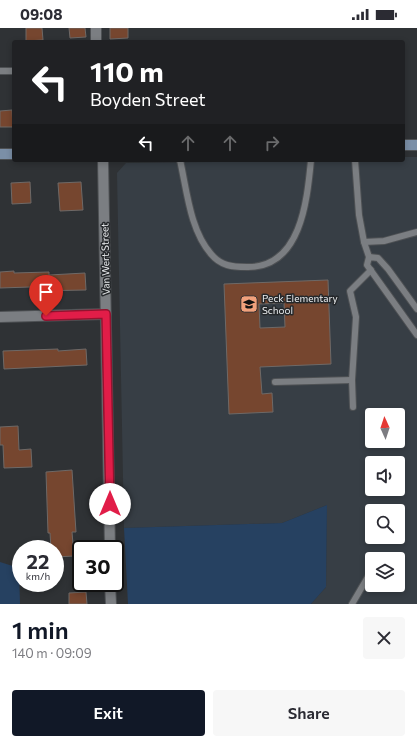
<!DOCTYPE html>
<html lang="en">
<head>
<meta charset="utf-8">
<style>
	:root { --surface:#fff; --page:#f7f7f7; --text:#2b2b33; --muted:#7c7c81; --accent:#111827 }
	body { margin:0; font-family:Commissioner,sans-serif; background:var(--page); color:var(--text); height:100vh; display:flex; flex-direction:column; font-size:15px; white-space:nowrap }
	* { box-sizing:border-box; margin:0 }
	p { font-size:13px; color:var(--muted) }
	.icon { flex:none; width:22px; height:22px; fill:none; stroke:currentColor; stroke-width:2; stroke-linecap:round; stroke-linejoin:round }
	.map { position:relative; height:576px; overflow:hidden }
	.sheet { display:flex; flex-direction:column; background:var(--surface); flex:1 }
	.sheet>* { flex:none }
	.guide { position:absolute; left:12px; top:12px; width:393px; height:122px; border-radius:4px; box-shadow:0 2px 6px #0003; background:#202124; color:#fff; overflow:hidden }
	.needle { width:26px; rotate:357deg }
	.buttons { position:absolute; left:365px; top:380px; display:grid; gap:8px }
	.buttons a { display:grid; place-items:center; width:40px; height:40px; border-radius:4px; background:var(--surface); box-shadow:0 2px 6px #0003; font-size:20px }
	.speed { position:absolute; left:12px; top:512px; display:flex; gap:8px; font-size:20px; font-weight:700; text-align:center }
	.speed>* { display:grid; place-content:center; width:52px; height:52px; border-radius:50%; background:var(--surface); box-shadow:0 2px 6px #0003; line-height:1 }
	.speed small { font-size:10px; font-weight:400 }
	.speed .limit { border:2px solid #111; border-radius:6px; background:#fff; color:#111 }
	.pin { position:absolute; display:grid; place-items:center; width:34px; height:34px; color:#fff; margin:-41px -17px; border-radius:50% 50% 50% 0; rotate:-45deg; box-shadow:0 0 4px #0007 }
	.pin .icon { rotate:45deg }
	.me { position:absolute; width:44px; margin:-22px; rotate:0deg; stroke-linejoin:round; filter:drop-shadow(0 0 3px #0008) }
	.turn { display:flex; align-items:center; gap:14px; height:84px; padding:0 12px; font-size:18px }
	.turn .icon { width:52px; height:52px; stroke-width:2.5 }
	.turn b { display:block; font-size:28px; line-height:34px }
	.lanes { display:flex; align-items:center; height:38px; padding:0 12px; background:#0003; justify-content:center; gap:20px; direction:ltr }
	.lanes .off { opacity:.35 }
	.round { display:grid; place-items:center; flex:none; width:42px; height:42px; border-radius:4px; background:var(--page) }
	.summary { display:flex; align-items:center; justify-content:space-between; height:68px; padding:0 12px }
	h1 { font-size:24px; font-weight:600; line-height:30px; color:var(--accent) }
	.primary-button { display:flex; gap:8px; margin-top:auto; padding:8px 12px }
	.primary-button a { flex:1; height:46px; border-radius:4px; background:var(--accent); color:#fff; font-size:16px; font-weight:600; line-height:46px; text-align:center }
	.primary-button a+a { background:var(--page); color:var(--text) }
	.status { display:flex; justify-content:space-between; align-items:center; height:28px; padding:0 20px; background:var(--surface); direction:ltr }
	.status svg { height:11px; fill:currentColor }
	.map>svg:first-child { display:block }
	.built { fill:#373e45; fill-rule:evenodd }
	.green { fill:#264161 }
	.building { fill:#76462f; stroke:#6e6967; fill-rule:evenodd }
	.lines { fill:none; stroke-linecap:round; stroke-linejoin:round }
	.lane-casing { stroke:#4e5154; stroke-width:8 }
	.street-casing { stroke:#4e5154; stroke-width:12 }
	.secondary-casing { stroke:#4e5154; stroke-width:12 }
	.lane { stroke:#7b7e82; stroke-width:6 }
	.street { stroke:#7b7e82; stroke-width:10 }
	.secondary { stroke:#7b8fa7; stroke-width:10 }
	.route-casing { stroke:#92132f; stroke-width:10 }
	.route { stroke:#e11d48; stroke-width:7 }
	.labels { text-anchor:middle; stroke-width:3; stroke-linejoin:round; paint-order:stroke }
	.street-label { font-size:10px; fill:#ebedef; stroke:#25282b }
	.poi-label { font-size:10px; fill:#ebedef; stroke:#25282b; text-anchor:start }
</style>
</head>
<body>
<div class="status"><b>09:08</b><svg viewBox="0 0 49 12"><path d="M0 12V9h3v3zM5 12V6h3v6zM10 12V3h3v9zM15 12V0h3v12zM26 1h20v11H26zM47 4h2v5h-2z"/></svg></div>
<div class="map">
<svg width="417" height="576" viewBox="0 0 417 576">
	<rect width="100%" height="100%" fill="#2f3235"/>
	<!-- built -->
	<path class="built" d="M403 129H417V576H311L326 559 327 477 282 495 124 500 117 145 126 135 403 132ZM372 387H398V413H372ZM372 435H398V461H372ZM372 483H398V509H372ZM372 531H398V557H372Z"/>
	<!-- green -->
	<g class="green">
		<polygon points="327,477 326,559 311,576 128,576 124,500 282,495"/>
		<polygon points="0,528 0,534 19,540 20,576 0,576"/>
	</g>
	<!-- building -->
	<g class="building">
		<polygon points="26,0 42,0 43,12 26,13"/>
		<polygon points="69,0 85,0 86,9 70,10"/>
		<polygon points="110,0 128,0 128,10 110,11"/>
		<polygon points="12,82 13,99 0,99 0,83"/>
		<polygon points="30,154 31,175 12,176 11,155"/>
		<polygon points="81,154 83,182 60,183 58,155"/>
		<polygon points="14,243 14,245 49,244 49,247 85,245 86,262 31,263 30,259 0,260 0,244"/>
		<path d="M328 252 331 336 260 339 262 366 272 365 273 384 229 386 224 256ZM284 275 285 299 260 300 259 276Z"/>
		<polygon points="58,321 58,323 86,321 87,337 4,341 3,323"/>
		<polygon points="18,398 19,422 31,421 32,439 4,440 3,417 0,417 0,399"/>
		<polygon points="72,442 76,504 72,504 74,528 55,529 55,521 51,521 50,505 48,505 46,444"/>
		<polygon points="86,564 87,576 69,576 69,565"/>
	</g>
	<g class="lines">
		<defs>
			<g id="lane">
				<polyline points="0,43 14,43"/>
				<path d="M180 132C187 163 190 202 211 226 221 238 232 239 247 239 301 240 307 173 311 132"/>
				<polyline points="355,132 359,187 364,214 384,213 417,204"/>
				<polyline points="364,214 369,229"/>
				<polyline points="417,281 388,241 378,230 369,229 367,237 417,307"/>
				<polyline points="275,354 352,352"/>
				<polyline points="353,379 352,352 356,289 350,263 371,242"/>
				<polyline points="352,576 372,542"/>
			</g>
			<g id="street">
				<polyline points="96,0 96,14"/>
				<polyline points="103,132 110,521"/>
				<polyline points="0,289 106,286"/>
				<polyline points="110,555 111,576"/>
			</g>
			<g id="secondary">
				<polyline points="403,117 417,117"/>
				<polyline points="0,126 14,126"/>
			</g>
		</defs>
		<!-- lane casing -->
		<use href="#lane" class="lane-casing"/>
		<!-- street casing -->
		<use href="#street" class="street-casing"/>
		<!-- secondary casing -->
		<use href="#secondary" class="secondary-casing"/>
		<!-- lane -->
		<use href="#lane" class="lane"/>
		<!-- street -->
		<use href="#street" class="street"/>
		<!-- secondary -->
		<use href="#secondary" class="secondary"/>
	</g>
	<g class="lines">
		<defs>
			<polyline id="route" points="46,288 106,286 110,476"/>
		</defs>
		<!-- route casing -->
		<use href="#route" class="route-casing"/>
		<!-- route -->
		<use href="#route" class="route"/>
	</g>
	<!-- icons -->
	<defs>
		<symbol id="school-square" viewBox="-11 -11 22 22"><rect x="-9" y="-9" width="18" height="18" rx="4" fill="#f1a17c" stroke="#25282b"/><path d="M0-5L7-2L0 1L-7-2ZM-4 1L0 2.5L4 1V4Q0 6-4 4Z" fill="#111"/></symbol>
	</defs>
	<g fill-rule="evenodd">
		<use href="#school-square" x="239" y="266" width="20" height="20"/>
	</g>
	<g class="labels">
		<!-- street labels -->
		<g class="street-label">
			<text transform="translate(105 231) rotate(-91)" y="4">Van Wert Street</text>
		</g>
		<!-- poi labels -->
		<g class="poi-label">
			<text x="262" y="274">Peck Elementary<tspan x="262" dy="12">School</tspan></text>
		</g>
	</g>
</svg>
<div class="buttons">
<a><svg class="needle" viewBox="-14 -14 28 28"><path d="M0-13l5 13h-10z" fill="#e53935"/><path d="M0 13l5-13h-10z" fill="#7c7c81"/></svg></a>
<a><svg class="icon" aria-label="sound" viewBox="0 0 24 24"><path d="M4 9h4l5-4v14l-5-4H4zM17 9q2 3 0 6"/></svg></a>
<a><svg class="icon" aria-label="search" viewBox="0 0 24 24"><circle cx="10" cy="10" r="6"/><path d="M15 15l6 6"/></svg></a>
<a><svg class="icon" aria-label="layers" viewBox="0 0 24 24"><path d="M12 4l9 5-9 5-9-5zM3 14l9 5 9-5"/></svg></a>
</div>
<div class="speed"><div>22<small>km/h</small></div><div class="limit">30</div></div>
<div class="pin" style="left:46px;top:288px;background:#d93025"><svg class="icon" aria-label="arrive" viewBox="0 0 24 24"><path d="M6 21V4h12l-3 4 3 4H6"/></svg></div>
<svg class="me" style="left:110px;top:476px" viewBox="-20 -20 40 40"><circle r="19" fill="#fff"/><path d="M0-13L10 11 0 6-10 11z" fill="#e11d48"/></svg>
<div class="guide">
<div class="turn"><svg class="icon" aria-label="left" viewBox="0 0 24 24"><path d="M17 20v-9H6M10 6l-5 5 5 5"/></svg><div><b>110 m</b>Boyden Street</div></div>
<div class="lanes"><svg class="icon" aria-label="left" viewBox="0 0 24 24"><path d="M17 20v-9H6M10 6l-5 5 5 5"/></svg><svg class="icon off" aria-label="ahead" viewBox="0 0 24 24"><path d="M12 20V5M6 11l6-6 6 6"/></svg><svg class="icon off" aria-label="ahead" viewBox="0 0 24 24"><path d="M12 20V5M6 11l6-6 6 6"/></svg><svg class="icon off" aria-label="right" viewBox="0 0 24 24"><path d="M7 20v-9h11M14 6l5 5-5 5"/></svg></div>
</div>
</div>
<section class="sheet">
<div class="summary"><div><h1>1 min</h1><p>140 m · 09:09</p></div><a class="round"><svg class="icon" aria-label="close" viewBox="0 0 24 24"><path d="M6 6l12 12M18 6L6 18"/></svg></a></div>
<div class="primary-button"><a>Exit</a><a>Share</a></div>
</section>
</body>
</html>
